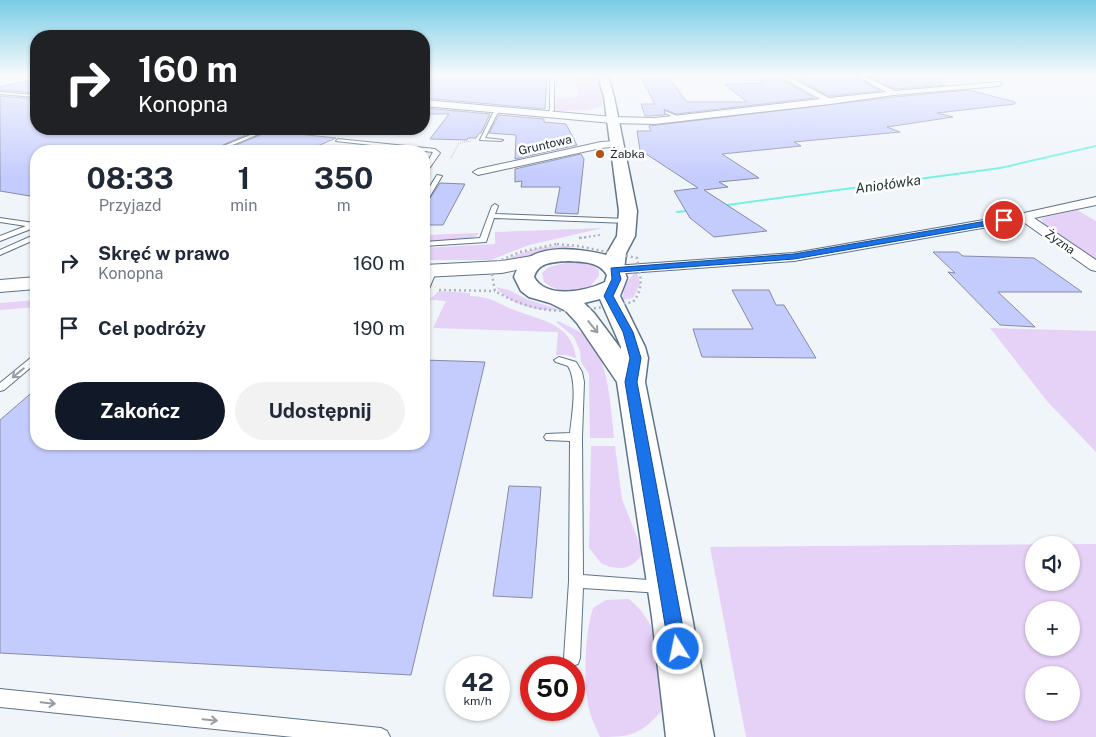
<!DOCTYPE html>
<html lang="pl">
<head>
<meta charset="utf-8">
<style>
	:root { --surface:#fff; --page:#f2f2f3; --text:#1f2937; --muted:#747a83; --accent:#111827 }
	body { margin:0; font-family:"Public Sans",sans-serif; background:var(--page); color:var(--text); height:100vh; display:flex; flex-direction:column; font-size:19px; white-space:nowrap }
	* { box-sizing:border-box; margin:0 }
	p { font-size:16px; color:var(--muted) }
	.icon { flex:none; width:28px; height:28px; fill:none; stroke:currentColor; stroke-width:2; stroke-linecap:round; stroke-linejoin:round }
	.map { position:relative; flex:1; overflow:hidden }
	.details { position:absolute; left:30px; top:145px; width:400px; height:305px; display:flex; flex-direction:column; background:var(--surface); border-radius:20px; box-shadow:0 1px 4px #0004 }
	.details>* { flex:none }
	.banner { position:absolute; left:30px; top:30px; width:400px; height:105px; border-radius:20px; box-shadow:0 1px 4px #0004; background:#202124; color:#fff; overflow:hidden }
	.controls { position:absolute; left:1025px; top:536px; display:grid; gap:10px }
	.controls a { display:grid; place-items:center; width:55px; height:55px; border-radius:50%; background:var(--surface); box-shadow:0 1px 4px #0004; font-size:25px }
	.speed { position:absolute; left:445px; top:656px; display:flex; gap:10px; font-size:25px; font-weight:700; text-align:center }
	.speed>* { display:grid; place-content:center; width:65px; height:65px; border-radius:50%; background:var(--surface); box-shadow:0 1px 4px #0004; line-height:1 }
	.speed small { font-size:12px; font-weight:400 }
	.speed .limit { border:8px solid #d22; background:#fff; color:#111 }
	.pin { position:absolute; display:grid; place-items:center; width:42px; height:42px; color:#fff; margin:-21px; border:2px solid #fff; border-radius:50%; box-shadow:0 1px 5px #0007 }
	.me { position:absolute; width:55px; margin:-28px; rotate:350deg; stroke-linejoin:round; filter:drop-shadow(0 0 4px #0008) }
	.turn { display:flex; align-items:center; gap:18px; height:105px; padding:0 25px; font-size:22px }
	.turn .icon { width:65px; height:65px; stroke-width:2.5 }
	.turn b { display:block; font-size:35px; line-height:42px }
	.eta { display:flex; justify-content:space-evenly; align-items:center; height:85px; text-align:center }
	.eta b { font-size:30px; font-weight:700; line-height:35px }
	.cta { display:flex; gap:10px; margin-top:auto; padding:10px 25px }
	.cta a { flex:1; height:58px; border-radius:30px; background:var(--accent); color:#fff; font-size:20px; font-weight:700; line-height:58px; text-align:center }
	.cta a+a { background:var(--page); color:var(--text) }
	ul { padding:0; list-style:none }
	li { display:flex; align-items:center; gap:15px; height:65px; padding:0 25px }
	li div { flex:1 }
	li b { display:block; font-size:19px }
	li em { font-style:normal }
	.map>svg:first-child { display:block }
	.green { fill:#e6d1f7; fill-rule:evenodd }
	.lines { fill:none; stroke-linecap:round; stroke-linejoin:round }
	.stream { fill:#74f2e0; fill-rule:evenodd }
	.building { fill:#c4cbfd; stroke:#878ba7 }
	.service-casing { stroke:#5e7489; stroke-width:2 }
	.minor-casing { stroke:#5e7489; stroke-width:2 }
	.tertiary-casing { stroke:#5e7489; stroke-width:2 }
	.secondary-casing { stroke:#5e7489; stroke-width:3 }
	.path-far2 { stroke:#adb4ba; stroke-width:1; stroke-dasharray:1 1; stroke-linecap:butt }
	.path-far1 { stroke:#adb4ba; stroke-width:2; stroke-dasharray:2 2.5; stroke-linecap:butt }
	.path { stroke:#adb4ba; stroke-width:2.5; stroke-dasharray:2 3; stroke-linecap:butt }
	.service { fill:#fff; fill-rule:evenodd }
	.minor { fill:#fff; fill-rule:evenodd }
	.tertiary { fill:#fff; fill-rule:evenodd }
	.secondary { fill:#fff; fill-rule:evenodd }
	.oneway { stroke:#989da0 }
	.route { fill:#1a73e8; stroke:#114b97 }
	.poi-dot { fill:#b35116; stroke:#fff; stroke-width:2 }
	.labels { text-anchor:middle; stroke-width:5; stroke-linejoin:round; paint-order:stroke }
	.far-street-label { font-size:12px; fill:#1b252d; stroke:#fff }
	.far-poi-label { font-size:12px; fill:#1b252d; stroke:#fff; text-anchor:start }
	.far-water-label { font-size:14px; font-style:italic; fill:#1b322e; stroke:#fff }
</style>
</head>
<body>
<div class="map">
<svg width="1096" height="737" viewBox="0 0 1096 737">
	<rect width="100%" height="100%" fill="#f0f5fa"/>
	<!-- green -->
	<g class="green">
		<polygon points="575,76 598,76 603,95 601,106 589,110 558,111 555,108 557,99 578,97"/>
		<polygon points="1077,210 1096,221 1096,263 1043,226 1042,218"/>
		<polygon points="603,228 529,245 491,260 424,260 424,248 495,244 495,232"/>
		<path d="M479 233C472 243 437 241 424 241V235Z"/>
		<path d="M557 246H576L541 253 499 264C516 253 537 247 557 246Z"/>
		<path d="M577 260 590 264 599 270V276L592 284 590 289C574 292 557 293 544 282L542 273 549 267Z"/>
		<path d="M637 272 640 284 633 298 623 300C622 290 628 277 637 272Z"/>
		<path d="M496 287 509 290 526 299 561 310C539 312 511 306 496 287Z"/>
		<path d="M439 291 470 293V296C494 297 497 304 517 311 543 321 572 324 576 358L566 355H556L558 332 433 328 446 301 429 300Z"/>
		<polygon points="36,300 36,307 0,310 0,303"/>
		<path d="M558 321C567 326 581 331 588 338 609 360 611 409 614 438H590L589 374 581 362 580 351 574 337 556 322Z"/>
		<polygon points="990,328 1096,331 1096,452 1047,401"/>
		<path d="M591 446H615L622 499 643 553C631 570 621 571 602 564L589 548Z"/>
		<path d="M1096 544V737H746L710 547ZM1034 545H1071V582H1034ZM1034 610H1071V648H1034ZM1034 675H1071V712H1034Z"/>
		<path d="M629 599C664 627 660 667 664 708 641 734 634 737 600 737 594 724 588 711 587 697 584 669 585 634 593 608L606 600Z"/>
	</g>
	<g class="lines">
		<!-- stream -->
		<g class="stream">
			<polygon points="1096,145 1096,147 1000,169 720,207 718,206 720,205 1000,167"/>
			<polygon points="694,209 696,210 696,211 677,213 675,212 677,211"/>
		</g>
	</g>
	<!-- building -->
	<g class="building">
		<polygon points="436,76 547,76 545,109 424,98 425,90"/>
		<polygon points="640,76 668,76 687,102 747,102 724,84 763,83 758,80 783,80 814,98 676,114 664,109 665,115 645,116 641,104 655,104"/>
		<polygon points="843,76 854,76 880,91 829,96 799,80 806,80 801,77"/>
		<polygon points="868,76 942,76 941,84 945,85 895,89"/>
		<polygon points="36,79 36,93 0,90 0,87"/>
		<polygon points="969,90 1015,102 1015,104 937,113 953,117 887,127 900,132 794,142 801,146 722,154 759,178 719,182 728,187 704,190 767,231 714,237 690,218 674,191 698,188 640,150 637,131 651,131 649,126 894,97"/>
		<polygon points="0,96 36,99 36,129 257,130 209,151 36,151 36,197 0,191"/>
		<polygon points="424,108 490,114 481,133 479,133 476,138 468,138 467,140 430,139 449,114 424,114"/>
		<polygon points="499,115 544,119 544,122 566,124 577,145 515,159 516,135 489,133"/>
		<polygon points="270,131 336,138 306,151 222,151"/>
		<polygon points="581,154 584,159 578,214 555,213 560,187 521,187 522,181 515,182 515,169"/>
		<polygon points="440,183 465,184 443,225 424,225 424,207"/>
		<polygon points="933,252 958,252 963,256 1034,258 1082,292 998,292 1035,327 1000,325 948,272 955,273"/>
		<polygon points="732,290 769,290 776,305 784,305 816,358 702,357 693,329 753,329"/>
		<polygon points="424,360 485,362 411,675 0,653 0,420 36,389 36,444 424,444"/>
		<polygon points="509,486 541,487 532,598 493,596"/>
	</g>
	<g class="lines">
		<defs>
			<g id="service">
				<polygon points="550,76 554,76 554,110 550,114 548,113 550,110"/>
				<polygon points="0,92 36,95 36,97 0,94"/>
				<polygon points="499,109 502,110 497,114 485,138 503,140 501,141 480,140 493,113"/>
				<polygon points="665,111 682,118 678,119 665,113"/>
				<polygon points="265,129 271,129 218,151 211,151"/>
				<polygon points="338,139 435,149 440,153 426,173 424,174 424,168 433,152 336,141"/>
				<polygon points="437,175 442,176 427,201 424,203 424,196"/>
				<polygon points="495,204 498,206 495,214 628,219 631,221 628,223 494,218 486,242 424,246 424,242 480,238 492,206"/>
				<polygon points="0,218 34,223 36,224 36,227 0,241 0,236 26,226 0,222"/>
				<polygon points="36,234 36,239 0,255 0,250"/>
				<polygon points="429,270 432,270 436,272 428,291 424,293 424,282"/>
				<polygon points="36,355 36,363 4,390 0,391 0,383 33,356"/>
				<path d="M559 357 576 362 582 372 584 382 582 437 583 575 661 581 666 582 668 587 666 592 661 593 583 588 580 658 578 664 572 666 566 664 564 658 569 581 570 441 546 440 544 437 546 434 570 433C572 414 578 383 568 366L556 362 554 360Z"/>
				<polygon points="0,689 381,728 387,731 390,737 293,737 0,707"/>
			</g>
			<g id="minor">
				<polygon points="779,76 787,76 829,98 886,92 856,76 864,76 895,91 999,82 1002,84 999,86 894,95 830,104 655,124 612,123 608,120 612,117 655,118 820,99"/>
				<polygon points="617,141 622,144 620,146 601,148 478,175 473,172 478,169 601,142"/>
				<polygon points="1096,197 1096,205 1034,218 1096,260 1096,271 1091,270 1022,221 794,261 614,274 609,273 607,270 609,267 614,266 794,253 1024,213"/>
			</g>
			<g id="tertiary">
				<polygon points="424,100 612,117 617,120 612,123 424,106"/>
				<polygon points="538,255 544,256 547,260 544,264 502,273 424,277 424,265 502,261"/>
				<polygon points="36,277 36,289 0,292 0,280"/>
			</g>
			<path id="secondary" d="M598 76H608L614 97 637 211 635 236 626 253 624 270 627 278 620 296 645 347 648 358 645 382 692 617 714 737H666L652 617 617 382 577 323 566 311 550 303 529 297 521 291 514 277C525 241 577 248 606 255L617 236 619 211 604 97ZM567 261C582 262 599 261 607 275L605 282C587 291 546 300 534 277 538 262 554 262 567 261ZM600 299 621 347V349L594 313 584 303Z"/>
		</defs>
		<!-- service casing -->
		<use href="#service" class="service-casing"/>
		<!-- minor casing -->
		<use href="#minor" class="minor-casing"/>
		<!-- tertiary casing -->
		<use href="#tertiary" class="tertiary-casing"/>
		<!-- secondary casing -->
		<use href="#secondary" class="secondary-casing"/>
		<!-- path-far2 -->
		<polyline class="path-far2" points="451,158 459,143 471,141"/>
		<!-- path-far1 -->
		<polyline class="path-far1" points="580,238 600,235"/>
		<!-- path -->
		<g class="path">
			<polyline points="579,238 589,237"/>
			<path d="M557 244 578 246 637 258C640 275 645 287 633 302 579 311 545 320 495 291L492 275 497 262 520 252Z"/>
			<polyline points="439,290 495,291"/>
		</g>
		<!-- service -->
		<use href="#service" class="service"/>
		<!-- minor -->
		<use href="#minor" class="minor"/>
		<!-- tertiary -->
		<use href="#tertiary" class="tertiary"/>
		<!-- secondary -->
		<use href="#secondary" class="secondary"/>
	</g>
	<!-- one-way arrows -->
	<defs><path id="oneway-shaft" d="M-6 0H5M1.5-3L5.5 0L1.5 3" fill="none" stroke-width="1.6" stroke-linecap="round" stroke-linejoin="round" transform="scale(1.25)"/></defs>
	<g class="oneway">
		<use href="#oneway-shaft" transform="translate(593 327) rotate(51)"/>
		<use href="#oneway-shaft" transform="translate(18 373) rotate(141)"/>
		<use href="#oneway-shaft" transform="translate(48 703) rotate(6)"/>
		<use href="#oneway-shaft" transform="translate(210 720) rotate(6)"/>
	</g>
	<!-- sky -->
	<linearGradient id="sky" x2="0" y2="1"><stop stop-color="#79cde5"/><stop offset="0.42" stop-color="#f8fafd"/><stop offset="1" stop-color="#f8fafd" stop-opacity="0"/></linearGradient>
	<rect width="1096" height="179" fill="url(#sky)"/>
	<!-- route -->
	<polygon class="route" points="1004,218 1008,220 1007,222 794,259 619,272 621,279 613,296 633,332 641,358 637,382 687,649 684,655 678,658 671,655 669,649 625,382 630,358 623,332 604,296 612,279 611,268 794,254"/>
	<!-- markers -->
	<circle class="poi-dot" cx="600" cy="154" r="5"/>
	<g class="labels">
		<!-- far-street labels -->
		<g class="far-street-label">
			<text transform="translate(545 145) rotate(-13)" y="4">Gruntowa</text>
			<text transform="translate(1060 242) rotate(35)" y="4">Żyzna</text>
		</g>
		<!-- far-poi labels -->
		<g class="far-poi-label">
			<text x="610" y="158">Żabka</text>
		</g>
		<!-- far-water labels -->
		<g class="far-water-label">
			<text transform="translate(888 184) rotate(-8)" y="5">Aniołówka</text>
		</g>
	</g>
</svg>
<div class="controls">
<a><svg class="icon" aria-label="sound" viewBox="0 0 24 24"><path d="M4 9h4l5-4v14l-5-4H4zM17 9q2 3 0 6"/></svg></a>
<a>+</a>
<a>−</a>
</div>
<div class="speed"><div>42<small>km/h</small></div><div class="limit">50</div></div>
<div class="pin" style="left:1004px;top:220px;background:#d93025"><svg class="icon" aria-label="arrive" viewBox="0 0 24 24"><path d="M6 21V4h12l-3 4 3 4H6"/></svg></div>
<svg class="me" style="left:678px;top:649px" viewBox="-20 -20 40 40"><circle r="17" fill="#1a73e8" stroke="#fff" stroke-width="3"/><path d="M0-11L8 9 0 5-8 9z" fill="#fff"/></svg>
<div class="banner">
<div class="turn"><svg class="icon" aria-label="right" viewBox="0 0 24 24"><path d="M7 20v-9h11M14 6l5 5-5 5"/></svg><div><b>160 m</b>Konopna</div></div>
</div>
<section class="details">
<div class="eta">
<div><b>08:33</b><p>Przyjazd</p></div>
<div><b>1</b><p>min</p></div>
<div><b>350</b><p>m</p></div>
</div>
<ul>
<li><svg class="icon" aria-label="right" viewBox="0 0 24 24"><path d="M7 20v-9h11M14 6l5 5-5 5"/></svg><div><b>Skręć w prawo</b><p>Konopna</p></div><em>160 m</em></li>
<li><svg class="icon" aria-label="arrive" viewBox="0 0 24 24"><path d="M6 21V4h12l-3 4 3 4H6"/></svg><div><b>Cel podróży</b></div><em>190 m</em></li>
</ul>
<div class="cta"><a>Zakończ</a><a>Udostępnij</a></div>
</section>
</div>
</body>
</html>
